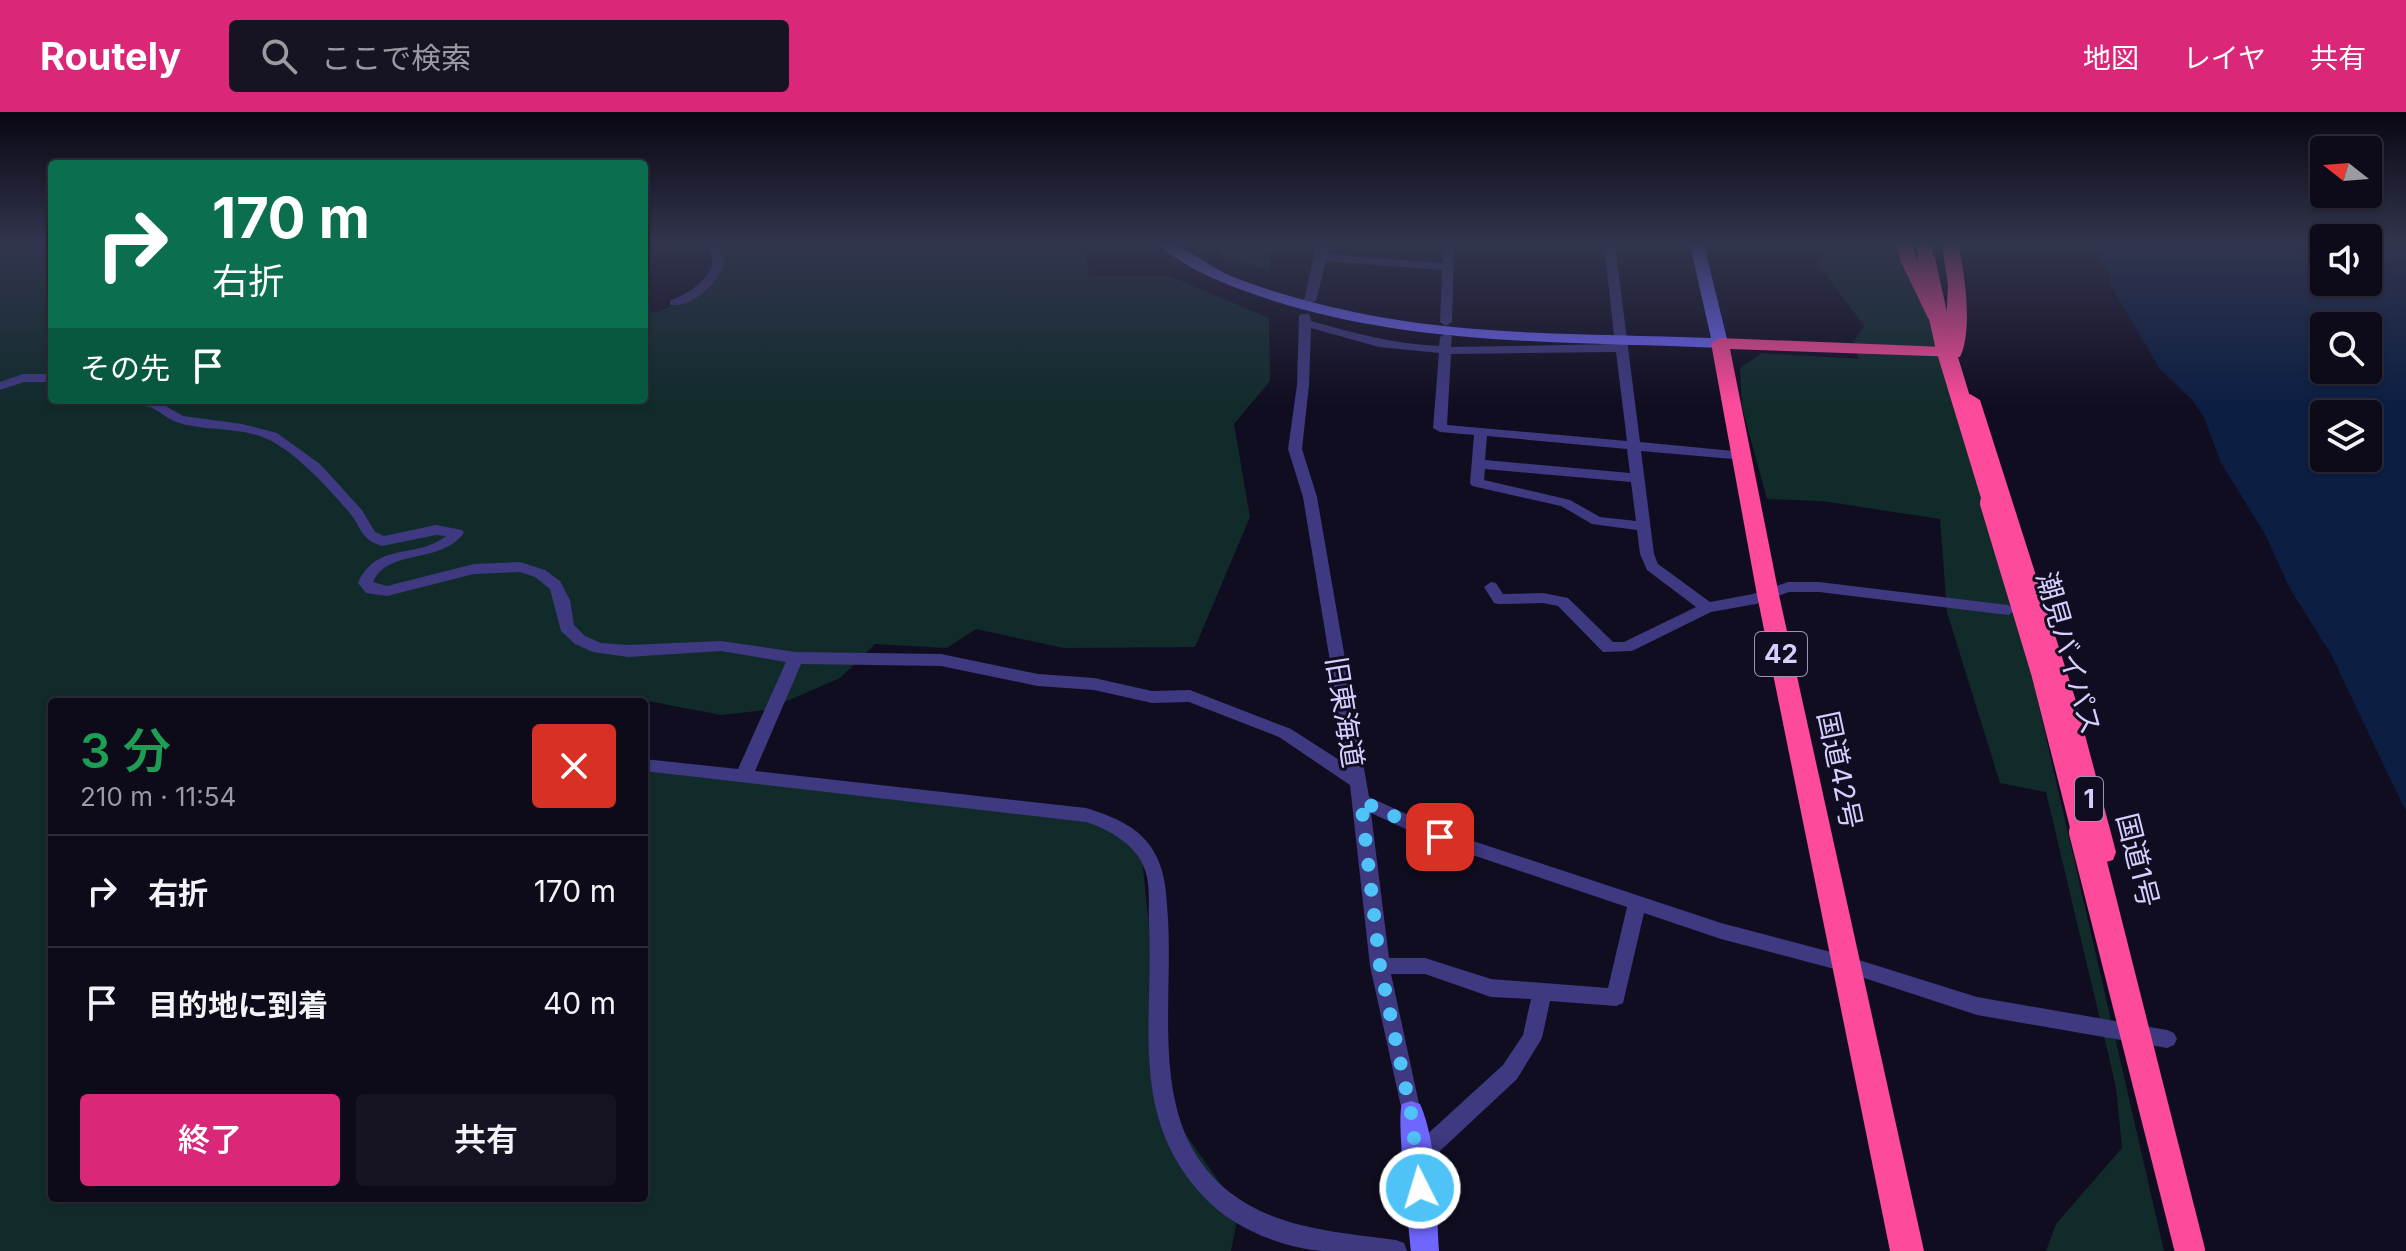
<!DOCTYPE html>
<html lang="ja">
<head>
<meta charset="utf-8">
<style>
	:root { --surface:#0d0a19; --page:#161322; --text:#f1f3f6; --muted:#9a9aa2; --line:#2d2b38; --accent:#db2777 }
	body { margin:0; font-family:Inter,"Noto Sans JP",sans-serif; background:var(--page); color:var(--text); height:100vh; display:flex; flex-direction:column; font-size:30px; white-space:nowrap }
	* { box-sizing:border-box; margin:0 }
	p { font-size:26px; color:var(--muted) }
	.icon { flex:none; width:44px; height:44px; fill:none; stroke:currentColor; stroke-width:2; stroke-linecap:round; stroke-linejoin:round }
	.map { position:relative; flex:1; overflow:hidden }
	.details { position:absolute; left:48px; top:586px; width:600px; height:504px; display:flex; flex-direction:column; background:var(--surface); border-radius:8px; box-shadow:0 2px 6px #0004,0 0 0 2px var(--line) }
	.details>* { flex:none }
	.top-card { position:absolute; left:48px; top:48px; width:600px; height:244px; border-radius:8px; box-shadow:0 2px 6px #0004,0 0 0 2px var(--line); background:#0b6e4f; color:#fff; overflow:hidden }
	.needle { width:52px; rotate:287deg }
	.controls { position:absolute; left:2310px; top:24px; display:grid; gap:16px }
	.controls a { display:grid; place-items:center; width:72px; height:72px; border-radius:8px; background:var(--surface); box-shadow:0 2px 6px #0004,0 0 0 2px var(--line); font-size:40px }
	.pin { position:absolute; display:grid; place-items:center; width:68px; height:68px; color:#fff; margin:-34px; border-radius:16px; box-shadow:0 4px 12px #0006 }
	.me { position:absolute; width:88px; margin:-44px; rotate:355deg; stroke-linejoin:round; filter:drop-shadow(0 0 6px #0008) }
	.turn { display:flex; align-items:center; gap:28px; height:168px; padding:0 32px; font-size:36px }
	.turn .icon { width:104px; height:104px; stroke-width:2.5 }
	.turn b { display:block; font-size:56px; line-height:68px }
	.then { display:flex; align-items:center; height:76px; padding:0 32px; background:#0003; gap:16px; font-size:30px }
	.round { display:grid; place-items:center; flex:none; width:84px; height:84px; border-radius:8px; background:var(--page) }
	.head { display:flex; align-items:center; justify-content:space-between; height:136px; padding:0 32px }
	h1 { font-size:48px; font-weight:600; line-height:60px; color:#1e9e55 }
	.action { display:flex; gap:16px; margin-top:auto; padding:16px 32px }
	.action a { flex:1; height:92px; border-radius:8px; background:var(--accent); color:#fff; font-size:32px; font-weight:600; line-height:92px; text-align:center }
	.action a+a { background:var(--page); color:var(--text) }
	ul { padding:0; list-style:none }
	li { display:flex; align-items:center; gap:24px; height:112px; padding:0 32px; border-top:2px solid var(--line) }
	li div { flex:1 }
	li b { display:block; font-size:30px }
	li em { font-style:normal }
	header { display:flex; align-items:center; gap:48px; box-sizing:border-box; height:112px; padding:0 40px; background:var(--accent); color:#fff }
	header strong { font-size:38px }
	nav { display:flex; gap:44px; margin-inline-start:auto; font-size:28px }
	.search { width:560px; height:72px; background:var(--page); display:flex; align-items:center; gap:20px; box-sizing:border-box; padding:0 28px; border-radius:8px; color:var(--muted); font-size:30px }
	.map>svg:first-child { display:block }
	.green { fill:#112b2b }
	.water { fill:#0c1e42; fill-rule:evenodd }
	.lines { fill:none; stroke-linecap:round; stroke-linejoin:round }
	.street { fill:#3e3980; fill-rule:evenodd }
	.secondary { fill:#6f66fe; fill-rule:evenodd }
	.highway { fill:#fe4a9b; fill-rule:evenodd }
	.highway-bridge-far2 { stroke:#fe4a9b; stroke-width:19 }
	.highway-bridge-far1 { stroke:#fe4a9b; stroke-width:24 }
	.highway-bridge { stroke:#fe4a9b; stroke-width:30 }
	.route { stroke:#4fc3f7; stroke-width:14; stroke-dasharray:0 25.2 }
	.labels { text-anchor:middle; stroke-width:6; stroke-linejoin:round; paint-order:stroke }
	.shield { fill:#110d21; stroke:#9a94bc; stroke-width:2 }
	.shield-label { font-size:26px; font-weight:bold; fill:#d5ceff }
	.street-label { font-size:28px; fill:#d5ceff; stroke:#110d21 }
</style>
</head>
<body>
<header>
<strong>Routely</strong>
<div class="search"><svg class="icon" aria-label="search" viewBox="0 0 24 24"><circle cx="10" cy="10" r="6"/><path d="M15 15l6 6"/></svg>ここで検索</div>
<nav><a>地図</a><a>レイヤ</a><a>共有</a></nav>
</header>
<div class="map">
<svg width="2406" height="1139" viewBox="0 0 2406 1139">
	<rect width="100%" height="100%" fill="#110d21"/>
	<!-- green -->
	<g class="green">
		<polygon points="0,133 52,133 52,288 644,288 644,197 656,201 701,180 717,140 707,133 1082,133 1090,164 1169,164 1269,206 1270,269 1234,312 1250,405 1195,535 1064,536 976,517 947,536 875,532 840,566 766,598 721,603 648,589 52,590 52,1086 644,1086 644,650 1097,706 1141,736 1167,996 1239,1098 1231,1139 0,1139"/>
		<polygon points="1217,133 1269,133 1270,160 1222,143"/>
		<polygon points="1703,133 1912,133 2020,512 2164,1139 2046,1139 2056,1112 2122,1036 2116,975 2046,680 2000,671 1947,500 1940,407 1822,389 1767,387 1742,295 1740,256 1762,241 1859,247 1852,232 1864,214 1820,155 1822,143 1816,136 1704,137"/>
	</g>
	<!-- water -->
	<path class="water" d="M2094 133H2324V170H2368V133H2406V700L2331 542 2290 477 2265 422 2221 351 2204 305 2193 289 2160 257 2109 171 2111 166ZM2324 214H2368V258H2324ZM2324 302H2368V346H2324Z"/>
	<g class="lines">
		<!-- street -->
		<g class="street">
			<path d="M708 133H719L725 152C715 173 694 195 670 193V189C690 180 704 172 713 152Z"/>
			<polygon points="1316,133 1327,133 1327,142 1443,151 1444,133 1454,133 1452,210 1446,214 1440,210 1442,158 1326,149 1316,189 1306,191 1304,189"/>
			<path d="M1604 133H1615L1640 330 1744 340 1751 344 1744 348 1641 339 1654 442 1658 452 1710 490 1753 482 1788 470H1819L2008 493 2016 498 2008 503 1819 480H1789L1756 492 1711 500 1632 539 1603 540 1558 494 1543 491 1499 492 1494 491 1484 475 1491 470 1496 471 1503 482 1543 481 1568 486 1613 530H1624L1696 495 1647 458 1640 442 1637 418 1592 412 1561 394 1472 374 1470 371 1474 323 1440 320 1433 316 1439 241 1379 235 1311 216 1309 273 1302 337 1317 385 1369 685 1446 720 1721 811 1846 844 1977 885 2167 918 2174 921 2177 927 2174 933 2167 936 1977 903 1846 860 1721 827 1644 801 1623 891 1616 894 1550 889 1542 926 1517 967 1426 1052 1418 1055 1410 1052 1407 1045 1410 1038 1503 953 1523 923 1531 887 1491 885 1425 862H1391L1421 1001 1418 1008 1411 1011 1404 1008 1370 854 1350 673 1279 625 1189 590 1152 591 1094 578 1038 574 941 554 801 552 755 659 1086 696C1109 703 1133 712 1148 731 1166 754 1166 779 1168 806 1174 907 1143 1032 1249 1093 1292 1118 1348 1121 1396 1128L1404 1131 1407 1139C1379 1139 1350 1139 1322 1139 1281 1136 1231 1115 1203 1084 1128 1004 1154 911 1149 813 1148 795 1151 775 1145 758 1137 733 1110 718 1086 710L644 659V647L738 657 786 550 721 539 628 545 593 540 575 532 561 519 550 477 535 465 520 460 474 462 387 484 366 481 358 471C377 429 415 448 446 424L436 423 382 434C360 427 362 416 349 400 328 376 296 340 267 327 239 314 205 320 176 310 167 307 159 298 150 295 138 292 124 295 115 288H155L183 304 242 312 277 321 320 352 362 398 375 420 384 424 436 413 462 418 464 421C440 453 388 436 373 470L387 474 474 452 520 450 545 458 560 469 570 488 574 513 585 524 601 531 628 533 721 529 796 540 941 542 1038 562 1094 566 1152 579 1190 578 1291 617 1347 653 1303 385 1288 337 1297 273 1299 204 1301 202H1309L1311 209C1354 221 1394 232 1439 234L1440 225 1446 221 1452 225 1451 235 1615 232ZM1616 240 1627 329 1447 313 1451 242ZM1487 324 1627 337 1630 361 1485 348ZM1485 357 1631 370 1636 409 1600 405 1570 388 1484 368ZM1371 701 1434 730 1627 795 1608 876 1491 867 1425 846H1389Z"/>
			<polygon points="52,262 52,270 24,270 0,278 0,270 23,262"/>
		</g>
		<!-- secondary -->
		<g class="secondary">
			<path d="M1160 133C1188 133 1206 154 1231 164 1271 180 1311 191 1354 200 1470 225 1593 221 1711 226L1690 133H1704L1728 231 1720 236C1562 229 1396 235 1245 179 1217 169 1182 154 1160 133Z"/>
			<path d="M1411 989 1420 992C1438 1032 1436 1095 1439 1139H1411C1409 1115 1396 1005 1402 992Z"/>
		</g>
		<!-- highway -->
		<g class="highway">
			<polygon points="1897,133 1913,133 1917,150 1946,206 1943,210 1931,210 1928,206 1901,150"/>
			<polygon points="1916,133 1932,133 1932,153 1920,153"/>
			<path d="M1942 133H1958C1965 161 1973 219 1960 245L1730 237 1779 483 1924 1139H1890L1757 483 1711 231 1720 226 1945 235 1948 173Z"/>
			<polygon points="1970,282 1980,288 2076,589 2116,740 2113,748 2103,751 2093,748 2090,740 2052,589 1960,288"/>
		</g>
		<!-- highway-bridge-far2 -->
		<polyline class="highway-bridge-far2" points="1926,149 1945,235 1993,393"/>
		<!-- highway-bridge-far1 -->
		<polyline class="highway-bridge-far1" points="1992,391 2043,560 2084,722"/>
		<!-- highway-bridge -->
		<polyline class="highway-bridge" points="2084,720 2190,1139"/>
	</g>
	<!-- sky -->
	<linearGradient id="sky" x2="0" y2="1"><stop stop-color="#090712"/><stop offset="0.45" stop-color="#32354e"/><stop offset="1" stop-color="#32354e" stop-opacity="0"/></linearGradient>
	<rect width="2406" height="293" fill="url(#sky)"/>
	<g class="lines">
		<!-- route -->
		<polyline class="route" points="1420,1076 1411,1001 1380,854 1361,689 1440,725"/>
	</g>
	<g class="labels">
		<!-- shield labels -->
		<g class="shield">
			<rect x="1755" y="520" width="52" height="44" rx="6"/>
			<rect x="2075" y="665" width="28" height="44" rx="6"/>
		</g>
		<g class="shield-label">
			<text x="1781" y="551">42</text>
			<text x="2089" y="696">1</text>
		</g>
		<!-- street labels -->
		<g class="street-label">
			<text transform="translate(2069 541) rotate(74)" y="10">潮見バイパス</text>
			<text transform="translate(1345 600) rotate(81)" y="10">旧東海道</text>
			<text transform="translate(1840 658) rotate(78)" y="10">国道42号</text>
			<text transform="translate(2138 748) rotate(76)" y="10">国道1号</text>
		</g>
	</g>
</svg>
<div class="controls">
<a><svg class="needle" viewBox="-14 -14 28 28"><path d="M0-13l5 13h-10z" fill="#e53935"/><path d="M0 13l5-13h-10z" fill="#9a9aa2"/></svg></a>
<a><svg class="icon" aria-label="sound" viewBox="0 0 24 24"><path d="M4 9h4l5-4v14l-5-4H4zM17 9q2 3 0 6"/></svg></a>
<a><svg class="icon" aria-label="search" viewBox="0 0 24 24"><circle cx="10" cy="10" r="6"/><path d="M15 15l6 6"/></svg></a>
<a><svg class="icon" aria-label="layers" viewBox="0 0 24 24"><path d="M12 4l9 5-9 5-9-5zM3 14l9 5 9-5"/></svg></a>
</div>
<div class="pin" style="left:1440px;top:725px;background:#d93025"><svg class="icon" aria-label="arrive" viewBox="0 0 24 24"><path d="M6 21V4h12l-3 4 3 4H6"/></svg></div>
<svg class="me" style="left:1420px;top:1076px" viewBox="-20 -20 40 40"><circle r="17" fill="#4fc3f7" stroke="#fff" stroke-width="3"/><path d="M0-11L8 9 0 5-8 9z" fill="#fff"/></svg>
<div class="top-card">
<div class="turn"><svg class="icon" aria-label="right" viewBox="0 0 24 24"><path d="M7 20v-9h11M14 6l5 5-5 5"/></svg><div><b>170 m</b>右折</div></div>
<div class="then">その先<svg class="icon" aria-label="arrive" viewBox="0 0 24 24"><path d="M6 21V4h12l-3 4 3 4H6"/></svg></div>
</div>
<section class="details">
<div class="head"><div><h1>3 分</h1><p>210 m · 11:54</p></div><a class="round" style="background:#d93025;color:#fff"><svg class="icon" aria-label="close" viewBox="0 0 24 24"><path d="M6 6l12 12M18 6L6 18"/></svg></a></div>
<ul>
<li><svg class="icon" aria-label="right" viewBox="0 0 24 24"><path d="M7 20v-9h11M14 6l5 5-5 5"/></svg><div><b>右折</b></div><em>170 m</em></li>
<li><svg class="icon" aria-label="arrive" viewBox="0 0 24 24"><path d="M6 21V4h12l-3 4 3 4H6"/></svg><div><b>目的地に到着</b></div><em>40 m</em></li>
</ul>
<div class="action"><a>終了</a><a>共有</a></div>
</section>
</div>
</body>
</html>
